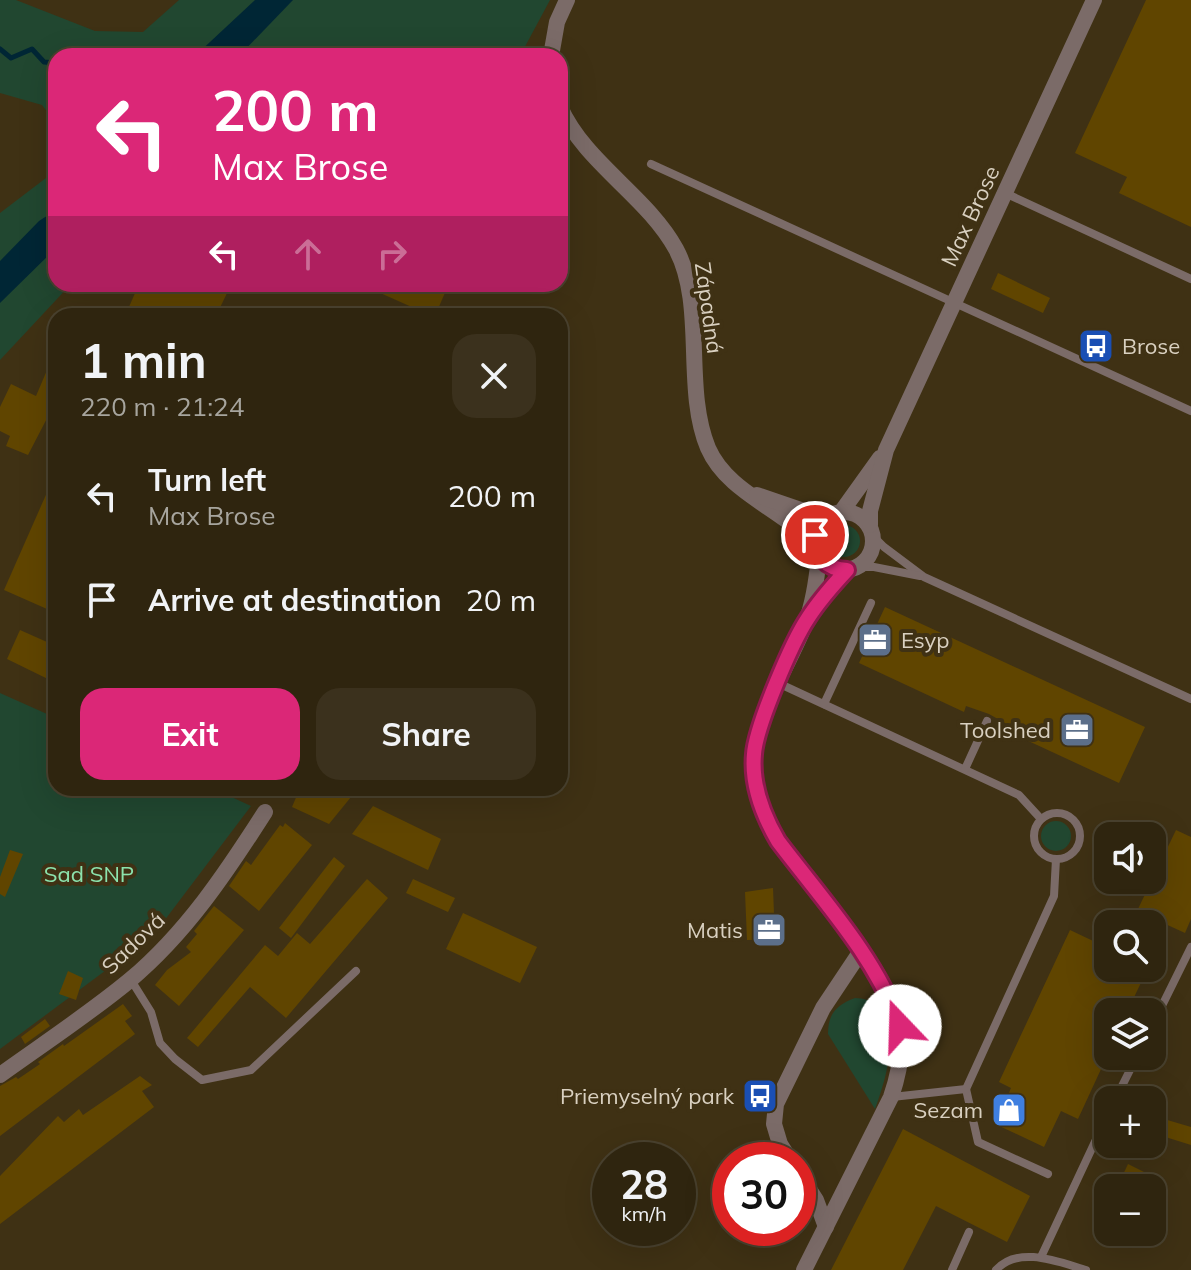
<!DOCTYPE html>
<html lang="en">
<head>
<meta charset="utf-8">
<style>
	:root { --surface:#2f250f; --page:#3b311d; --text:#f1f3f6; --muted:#a7a59e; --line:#4a422f; --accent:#db2777 }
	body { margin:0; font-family:Mulish,sans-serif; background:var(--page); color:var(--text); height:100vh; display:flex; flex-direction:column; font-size:30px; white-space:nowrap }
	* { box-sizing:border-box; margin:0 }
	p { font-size:26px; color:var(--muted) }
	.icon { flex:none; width:44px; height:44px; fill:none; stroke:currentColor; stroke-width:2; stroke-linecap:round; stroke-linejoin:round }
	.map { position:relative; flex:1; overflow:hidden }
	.sheet { position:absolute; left:48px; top:308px; width:520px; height:488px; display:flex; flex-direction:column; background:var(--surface); border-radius:24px; box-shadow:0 8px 32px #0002,0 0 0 2px var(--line) }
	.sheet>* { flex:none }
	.guide { position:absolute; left:48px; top:48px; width:520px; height:244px; border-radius:24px; box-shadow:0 8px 32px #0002,0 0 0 2px var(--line); background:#db2777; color:#fff; overflow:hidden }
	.fabs { position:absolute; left:1094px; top:822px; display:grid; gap:16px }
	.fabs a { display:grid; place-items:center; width:72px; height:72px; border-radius:16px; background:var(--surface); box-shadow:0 8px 32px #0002,0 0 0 2px var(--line); font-size:40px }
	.speed { position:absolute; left:592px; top:1142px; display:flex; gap:16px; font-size:40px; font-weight:700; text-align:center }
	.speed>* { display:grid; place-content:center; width:104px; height:104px; border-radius:50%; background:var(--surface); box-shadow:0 8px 32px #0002,0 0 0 2px var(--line); line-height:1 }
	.speed small { font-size:20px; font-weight:400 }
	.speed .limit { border:12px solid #d22; background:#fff; color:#111 }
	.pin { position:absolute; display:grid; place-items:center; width:68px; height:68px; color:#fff; margin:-34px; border:4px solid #fff; border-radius:50%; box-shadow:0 2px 8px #0007 }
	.me { position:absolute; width:88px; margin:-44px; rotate:339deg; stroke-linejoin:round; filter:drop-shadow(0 0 6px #0008) }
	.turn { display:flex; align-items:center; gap:28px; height:168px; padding:0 32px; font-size:36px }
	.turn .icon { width:104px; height:104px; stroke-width:2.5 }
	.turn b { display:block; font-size:56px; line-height:68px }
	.lanes { display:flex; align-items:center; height:76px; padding:0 32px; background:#0003; justify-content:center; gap:40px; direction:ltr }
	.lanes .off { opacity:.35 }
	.round { display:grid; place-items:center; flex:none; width:84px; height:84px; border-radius:24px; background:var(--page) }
	.headline { display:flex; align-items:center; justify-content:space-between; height:136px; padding:0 32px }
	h1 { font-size:48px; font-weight:700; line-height:60px }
	.primary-button { display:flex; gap:16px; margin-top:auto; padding:16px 32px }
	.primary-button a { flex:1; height:92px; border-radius:24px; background:var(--accent); color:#fff; font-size:32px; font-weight:700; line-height:92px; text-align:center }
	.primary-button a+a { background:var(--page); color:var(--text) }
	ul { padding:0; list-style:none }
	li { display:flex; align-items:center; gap:24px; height:104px; padding:0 32px }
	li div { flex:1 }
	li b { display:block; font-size:30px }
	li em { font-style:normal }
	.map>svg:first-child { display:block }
	.green { fill:#214730 }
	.water { fill:#002635 }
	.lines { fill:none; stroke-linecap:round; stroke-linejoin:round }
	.stream { stroke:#002635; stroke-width:5 }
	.building { fill:#604500 }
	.lane { stroke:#7b6b68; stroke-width:8 }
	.street { stroke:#7b6b68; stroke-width:16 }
	.route-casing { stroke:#8e194d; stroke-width:20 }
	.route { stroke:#db2777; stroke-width:14 }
	.labels { text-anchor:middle; stroke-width:8; stroke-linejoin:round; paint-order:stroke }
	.street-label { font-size:22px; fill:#d9d0c0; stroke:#3f3114 }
	.poi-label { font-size:22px; fill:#d9d0c0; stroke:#3f3114; text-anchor:end }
	.park-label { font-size:22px; fill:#8ce3ad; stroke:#3f3114 }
</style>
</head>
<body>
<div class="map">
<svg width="1191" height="1270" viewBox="0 0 1191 1270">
	<rect width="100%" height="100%" fill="#3f3114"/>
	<!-- green -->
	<g class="green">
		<polygon points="0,0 16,0 95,31 143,32 179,0 550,0 520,56 56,56 56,123 42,105 0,93"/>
		<polygon points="56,157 56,284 71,284 0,360 0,213 46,178"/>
		<circle cx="844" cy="541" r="16"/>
		<polygon points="0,693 56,718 56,788 212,788 251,806 161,925 129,953 0,1049"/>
		<circle cx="1056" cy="836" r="15"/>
		<path d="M855 998C911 1000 887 1076 875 1109L828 1034C828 1014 836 1005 855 998Z"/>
	</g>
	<!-- water -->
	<g class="water">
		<polygon points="255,0 293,0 239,56 195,56"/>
		<polygon points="56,210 56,248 0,303 0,261 39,221"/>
	</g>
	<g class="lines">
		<!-- stream -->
		<polyline class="stream" points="0,49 11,58 32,49 44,62 56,63"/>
	</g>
	<!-- building -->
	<g class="building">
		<polygon points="1146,0 1191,0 1191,227 1119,193 1127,177 1075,153"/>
		<polygon points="998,273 1050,298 1043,313 991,289"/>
		<polygon points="139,284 212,284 228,291 216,316 125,316"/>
		<polygon points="360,284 439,284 447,288 435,316 432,316"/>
		<polygon points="56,349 56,401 28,455 6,446 10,436 0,431 0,407 11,384 36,396"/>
		<polygon points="56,472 56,613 4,590"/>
		<polygon points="885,607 1145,727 1119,783 1009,732 1012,727 989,714 966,706 964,712 859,663"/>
		<polygon points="20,630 56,646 56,683 7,659"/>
		<polygon points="300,788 331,788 351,797 329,824 292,807"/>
		<polygon points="373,806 441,839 428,870 352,834"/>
		<polygon points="285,823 312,845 259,911 229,886 246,861 251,865 280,825 283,827"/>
		<polygon points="1176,830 1191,837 1191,919 1185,933 1137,911"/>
		<polygon points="10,850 23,854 5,897 0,894 0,877"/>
		<polygon points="334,857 345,866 291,938 279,928"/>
		<polygon points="367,879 388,898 286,1018 250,987 198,1047 187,1038 265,945 278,956 297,933 310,944"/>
		<polygon points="413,879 455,898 448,912 406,893"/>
		<polygon points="773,888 775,939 747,940 745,892"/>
		<polygon points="214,906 244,930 179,1006 155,985 167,970 191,952 186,947 197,934 194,931"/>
		<polygon points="463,913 537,947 520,983 446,949"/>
		<polygon points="1070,930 1108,948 1108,968 1148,968 1127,1012 1108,1012 1108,1054 1078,1119 1061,1111 1044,1147 995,1124 1011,1088 999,1082"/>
		<polygon points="68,971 83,978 76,1000 59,994"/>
		<polygon points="123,1004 132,1016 125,1021 135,1034 0,1136 0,1086 16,1077 18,1079 40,1064 38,1062 63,1044 64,1046"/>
		<polygon points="45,1019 50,1026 25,1044 21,1037"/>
		<polygon points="140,1076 152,1085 142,1091 154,1107 0,1224 0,1176 58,1116 64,1122 79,1109 83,1115"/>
		<polygon points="1164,1119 1191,1127 1191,1145 1159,1135"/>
		<polygon points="903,1129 1030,1196 1007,1242 936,1206 903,1270 831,1270"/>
		<polygon points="1128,1164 1158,1179 1153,1188 1130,1188 1119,1183"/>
	</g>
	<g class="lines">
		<!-- lane -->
		<g class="lane">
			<polyline points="651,164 1191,411"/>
			<polyline points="1005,193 1191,279"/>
			<polyline points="873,536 884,547 924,577 1191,699"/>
			<polyline points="857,567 874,567 920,576"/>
			<polyline points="778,683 1019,795 1041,819"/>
			<polyline points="824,704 871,603"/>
			<polyline points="965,769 987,721"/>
			<circle cx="1057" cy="836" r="23"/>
			<polyline points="131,980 151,1012 160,1043 175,1059 202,1080 251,1070 356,971"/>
			<polyline points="1152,1026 1191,947"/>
			<polyline points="966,1089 978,1142 1048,1174"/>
			<polyline points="892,1097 966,1089 1054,896 1056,859"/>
			<polyline points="1115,1100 1137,1056"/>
			<polyline points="1041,1257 1108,1114"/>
			<polyline points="952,1270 969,1232"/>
			<path d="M996 1270C1018 1245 1059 1262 1086 1270"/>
		</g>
		<!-- street -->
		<g class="street">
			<polyline points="551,56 557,22 567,0"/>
			<path d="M560 107C585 163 647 196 676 249 706 305 683 388 708 448 728 494 786 510 815 546"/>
			<polyline points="757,495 801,510 831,514"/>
			<polyline points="842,511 880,458"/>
			<circle cx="844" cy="541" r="29"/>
			<polyline points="870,525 870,511 886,450 1094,0"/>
			<polyline points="810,615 847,570"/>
			<path d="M0 1075C43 1044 89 1014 130 980 186 933 226 873 265 812"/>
			<polyline points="790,1160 780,1144 774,1124 776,1104 823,1008 861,951"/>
			<polyline points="798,1172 816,1200 826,1227"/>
			<path d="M804 1270 891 1097C899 1074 904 1049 899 1025 889 973 830 910 798 867 779 843 762 819 756 788 745 728 785 675 806 622 814 601 817 577 819 556"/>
		</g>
	</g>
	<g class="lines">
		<defs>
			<path id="route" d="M815 535C814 556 826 569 847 570 833 585 819 601 808 618 792 642 756 726 754 754 751 785 763 815 778 841 821 898 877 958 900 1026"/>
		</defs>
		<!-- route casing -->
		<use href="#route" class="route-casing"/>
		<!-- route -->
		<use href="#route" class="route"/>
	</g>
	<!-- icons -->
	<defs>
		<symbol id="bus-square" viewBox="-11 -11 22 22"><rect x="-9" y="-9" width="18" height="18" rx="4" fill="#1a4fb4" stroke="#3f3114"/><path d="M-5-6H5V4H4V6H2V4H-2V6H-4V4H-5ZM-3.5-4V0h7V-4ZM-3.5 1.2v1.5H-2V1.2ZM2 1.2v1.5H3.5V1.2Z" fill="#fff"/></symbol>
		<symbol id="office-square" viewBox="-11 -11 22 22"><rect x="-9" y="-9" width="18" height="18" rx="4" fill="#5c6f8a" stroke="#3f3114"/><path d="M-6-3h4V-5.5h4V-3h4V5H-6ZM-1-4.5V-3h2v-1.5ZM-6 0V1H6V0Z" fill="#fff"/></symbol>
		<symbol id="shop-square" viewBox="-11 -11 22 22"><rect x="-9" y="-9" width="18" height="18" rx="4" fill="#3f7fe0" stroke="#3f3114"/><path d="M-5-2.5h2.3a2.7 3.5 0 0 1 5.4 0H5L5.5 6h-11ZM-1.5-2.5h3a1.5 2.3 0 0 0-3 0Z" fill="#fff"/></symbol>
	</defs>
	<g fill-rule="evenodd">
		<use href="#bus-square" x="1076" y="326" width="40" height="40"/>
		<use href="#office-square" x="855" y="620" width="40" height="40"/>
		<use href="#office-square" x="1057" y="710" width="40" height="40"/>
		<use href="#office-square" x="749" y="910" width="40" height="40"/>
		<use href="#bus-square" x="740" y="1076" width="40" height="40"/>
		<use href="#shop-square" x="989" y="1090" width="40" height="40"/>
	</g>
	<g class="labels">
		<!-- street labels -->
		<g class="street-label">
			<text transform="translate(970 216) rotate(-65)" y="8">Max Brose</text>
			<text transform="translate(709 308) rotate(82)" y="8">Západná</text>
			<text transform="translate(133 943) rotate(-44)" y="8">Sadová</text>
		</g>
		<!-- poi labels -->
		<g class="poi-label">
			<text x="1122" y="354" text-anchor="start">Brose</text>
			<text x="901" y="648" text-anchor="start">Esyp</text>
			<text x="1051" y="738">Toolshed</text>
			<text x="743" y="938">Matis</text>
			<text x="734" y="1104">Priemyselný park</text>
			<text x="983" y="1118">Sezam</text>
		</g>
		<!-- park labels -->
		<g class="park-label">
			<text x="89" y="882">Sad SNP</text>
		</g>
	</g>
</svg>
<div class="fabs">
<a><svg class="icon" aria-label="sound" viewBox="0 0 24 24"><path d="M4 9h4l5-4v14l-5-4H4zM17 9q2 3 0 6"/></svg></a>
<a><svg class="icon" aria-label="search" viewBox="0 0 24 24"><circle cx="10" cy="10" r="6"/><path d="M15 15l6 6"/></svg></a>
<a><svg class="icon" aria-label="layers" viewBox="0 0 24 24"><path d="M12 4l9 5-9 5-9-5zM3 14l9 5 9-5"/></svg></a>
<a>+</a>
<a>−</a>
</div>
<div class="speed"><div>28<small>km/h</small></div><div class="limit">30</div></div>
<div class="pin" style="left:815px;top:535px;background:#d93025"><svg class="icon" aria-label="arrive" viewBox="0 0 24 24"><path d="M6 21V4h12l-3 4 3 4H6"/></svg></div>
<svg class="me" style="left:900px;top:1026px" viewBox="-20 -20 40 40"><circle r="19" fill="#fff"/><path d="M0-13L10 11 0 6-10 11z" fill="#db2777"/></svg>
<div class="guide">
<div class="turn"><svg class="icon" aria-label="left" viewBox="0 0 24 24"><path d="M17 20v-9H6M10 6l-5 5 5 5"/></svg><div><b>200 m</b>Max Brose</div></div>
<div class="lanes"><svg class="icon" aria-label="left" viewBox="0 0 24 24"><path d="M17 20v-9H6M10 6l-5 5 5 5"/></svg><svg class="icon off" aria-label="ahead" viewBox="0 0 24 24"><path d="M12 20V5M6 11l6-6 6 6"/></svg><svg class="icon off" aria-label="right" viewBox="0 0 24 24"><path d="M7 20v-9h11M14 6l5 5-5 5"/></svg></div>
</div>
<section class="sheet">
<div class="headline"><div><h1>1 min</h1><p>220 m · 21:24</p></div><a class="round"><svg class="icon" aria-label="close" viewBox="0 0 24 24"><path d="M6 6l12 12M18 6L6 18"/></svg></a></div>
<ul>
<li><svg class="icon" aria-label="left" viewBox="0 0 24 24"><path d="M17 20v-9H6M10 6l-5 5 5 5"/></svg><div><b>Turn left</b><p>Max Brose</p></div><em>200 m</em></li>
<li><svg class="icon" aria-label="arrive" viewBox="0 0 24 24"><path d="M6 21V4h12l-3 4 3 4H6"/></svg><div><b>Arrive at destination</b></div><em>20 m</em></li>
</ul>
<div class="primary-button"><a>Exit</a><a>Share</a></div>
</section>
</div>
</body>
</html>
